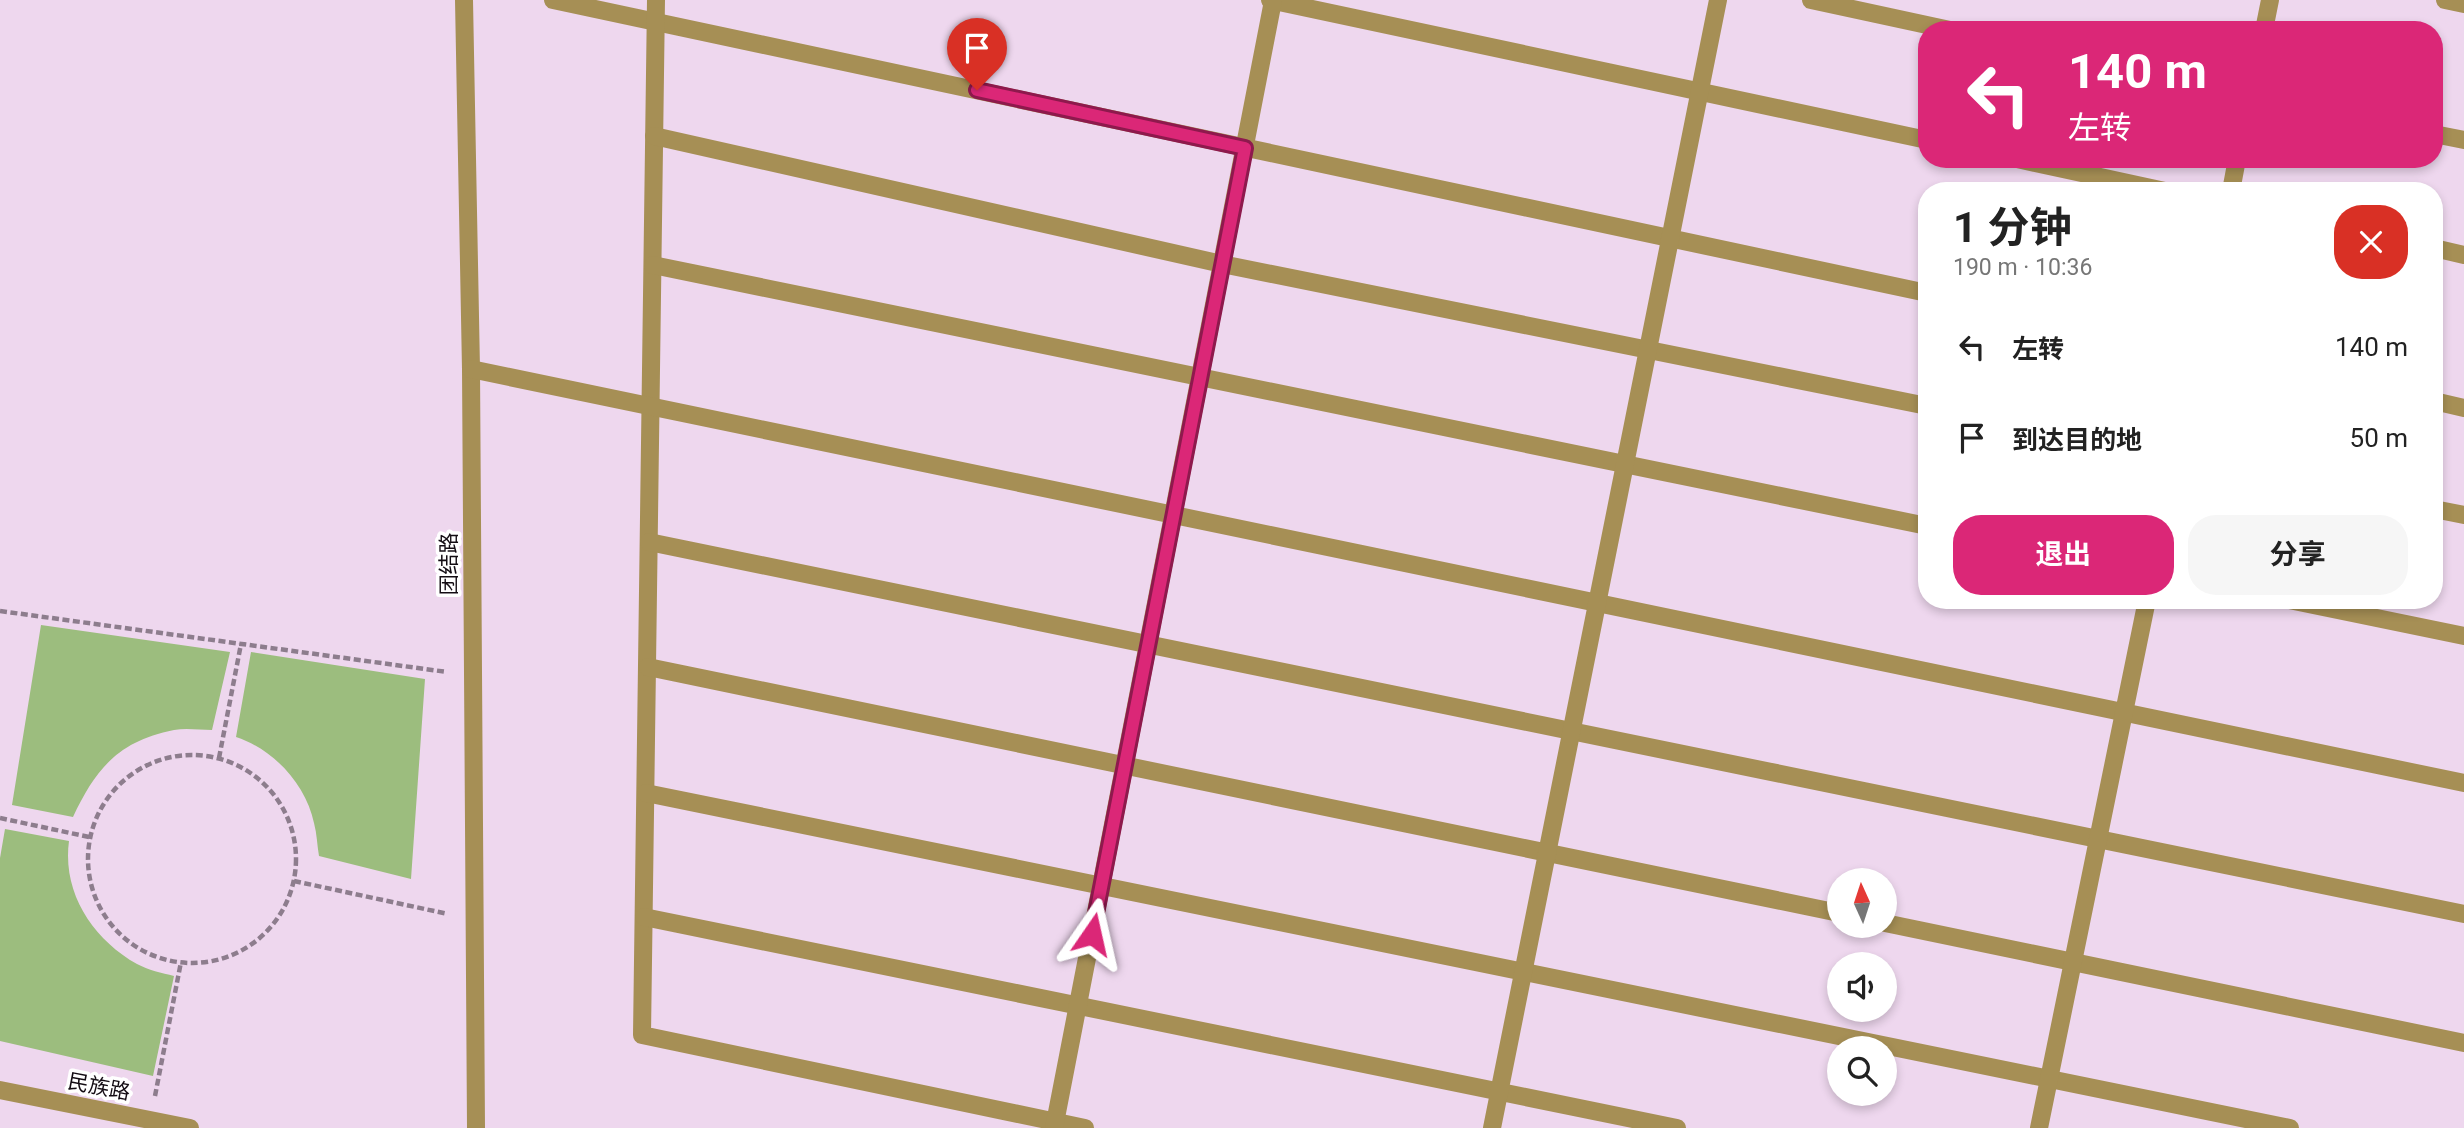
<!DOCTYPE html>
<html lang="zh">
<head>
<meta charset="utf-8">
<style>
	:root { --surface:#fff; --page:#f6f6f6; --text:#222; --muted:#767676; --accent:#db2777 }
	body { margin:0; font-family:Roboto,"Noto Sans SC",sans-serif; background:var(--page); color:var(--text); height:100vh; display:flex; flex-direction:column; font-size:26px; white-space:nowrap }
	* { box-sizing:border-box; margin:0 }
	p { font-size:23px; color:var(--muted) }
	.icon { flex:none; width:38px; height:38px; fill:none; stroke:currentColor; stroke-width:2; stroke-linecap:round; stroke-linejoin:round }
	.map { position:relative; flex:1; overflow:hidden }
	.side { position:absolute; left:1918px; top:182px; width:525px; height:427px; display:flex; flex-direction:column; background:var(--surface); border-radius:28px; box-shadow:0 4px 10px #0003 }
	.side>* { flex:none }
	.banner { position:absolute; left:1918px; top:21px; width:525px; height:147px; border-radius:28px; box-shadow:0 4px 10px #0003; background:#db2777; color:#fff; overflow:hidden }
	.needle { width:46px; rotate:357deg }
	.tools { position:absolute; left:1827px; top:868px; display:grid; gap:14px }
	.tools a { display:grid; place-items:center; width:70px; height:70px; border-radius:50%; background:var(--surface); box-shadow:0 4px 10px #0003; font-size:35px }
	.pin { position:absolute; display:grid; place-items:center; width:60px; height:60px; color:#fff; margin:-72px -30px; border-radius:50% 50% 50% 0; rotate:-45deg; box-shadow:0 0 7px #0007 }
	.pin .icon { rotate:45deg }
	.me { position:absolute; width:77px; margin:-38px; rotate:11deg; stroke-linejoin:round; filter:drop-shadow(0 0 5px #0008) }
	.turn { display:flex; align-items:center; gap:24px; height:147px; padding:0 35px; font-size:32px }
	.turn .icon { width:91px; height:91px; stroke-width:2.5 }
	.turn b { display:block; font-size:49px; line-height:60px }
	.round { display:grid; place-items:center; flex:none; width:74px; height:74px; border-radius:28px; background:var(--page) }
	.headline { display:flex; align-items:center; justify-content:space-between; height:119px; padding:0 35px }
	h1 { font-size:42px; font-weight:700; line-height:52px }
	.cta { display:flex; gap:14px; margin-top:auto; padding:14px 35px }
	.cta a { flex:1; height:80px; border-radius:28px; background:var(--accent); color:#fff; font-size:28px; font-weight:700; line-height:80px; text-align:center }
	.cta a+a { background:var(--page); color:var(--text) }
	ul { padding:0; list-style:none }
	li { display:flex; align-items:center; gap:21px; height:91px; padding:0 35px }
	li div { flex:1 }
	li b { display:block; font-size:26px }
	li em { font-style:normal }
	.map>svg:first-child { display:block }
	.green { fill:#9cbd7e }
	.lines { fill:none; stroke-linecap:round; stroke-linejoin:round }
	.path { stroke:#8d7d8d; stroke-width:4.5; stroke-dasharray:7 3.5; stroke-linecap:butt }
	.minor { stroke:#a68f55; stroke-width:18 }
	.route-casing { stroke:#8e194d; stroke-width:18 }
	.route { stroke:#db2777; stroke-width:12 }
	.labels { text-anchor:middle; stroke-width:7; stroke-linejoin:round; paint-order:stroke }
	.street-label { font-size:21px; fill:#130c13; stroke:#fff }
</style>
</head>
<body>
<div class="map">
<svg width="2464" height="1128" viewBox="0 0 2464 1128">
	<rect width="100%" height="100%" fill="#eed7ee"/>
	<!-- green -->
	<g class="green">
		<path d="M41 625 230 652 212 730C200 730 186 728 174 730 119 741 96 768 73 817L12 805Z"/>
		<path d="M251 652 425 679 411 879 319 856C317 845 317 834 314 823 306 784 273 749 236 737Z"/>
		<path d="M5 829 69 841C62 893 93 939 137 964 148 970 162 973 174 976L153 1076 0 1041V858Z"/>
	</g>
	<g class="lines">
		<!-- path -->
		<g class="path">
			<polyline points="0,611 447,672"/>
			<circle cx="192" cy="859" r="104"/>
			<polyline points="219,758 241,644"/>
			<polyline points="0,818 89,837"/>
			<polyline points="294,881 448,914"/>
			<polyline points="155,1096 181,962"/>
		</g>
		<!-- minor -->
		<g class="minor">
			<polyline points="464,0 471,369 476,1128"/>
			<polyline points="553,0 1927,293"/>
			<polyline points="656,0 642,1035 1085,1128"/>
			<polyline points="1270,0 1927,140"/>
			<polyline points="1811,0 1950,30"/>
			<polyline points="2445,0 2464,4"/>
			<polyline points="2264,30 2270,0"/>
			<polyline points="2434,134 2464,140"/>
			<polyline points="654,136 1222,264 1927,406"/>
			<polyline points="2017,159 2165,191"/>
			<polyline points="2231,191 2237,159"/>
			<polyline points="2434,248 2464,255"/>
			<polyline points="653,265 1927,526"/>
			<polyline points="471,369 2464,783"/>
			<polyline points="2434,401 2464,408"/>
			<polyline points="2434,509 2464,515"/>
			<polyline points="649,542 2464,914"/>
			<polyline points="2289,600 2464,636"/>
			<polyline points="648,667 1839,913"/>
			<polyline points="646,793 2290,1128"/>
			<polyline points="644,917 1677,1128"/>
			<polyline points="1885,923 2464,1043"/>
			<polyline points="0,1090 190,1128"/>
			<polyline points="1054,1128 1273,1"/>
			<polyline points="1492,1128 1718,0"/>
			<polyline points="2039,1128 2147,600"/>
		</g>
	</g>
	<g class="lines">
		<defs>
			<polyline id="route" points="977,90 1245,148 1092,934"/>
		</defs>
		<!-- route casing -->
		<use href="#route" class="route-casing"/>
		<!-- route -->
		<use href="#route" class="route"/>
	</g>
	<g class="labels">
		<!-- street labels -->
		<g class="street-label">
			<text transform="translate(449 564) rotate(-90)" y="7">团结路</text>
			<text transform="translate(99 1087) rotate(11)" y="7">民族路</text>
		</g>
	</g>
</svg>
<div class="tools">
<a><svg class="needle" viewBox="-14 -14 28 28"><path d="M0-13l5 13h-10z" fill="#e53935"/><path d="M0 13l5-13h-10z" fill="#767676"/></svg></a>
<a><svg class="icon" aria-label="sound" viewBox="0 0 24 24"><path d="M4 9h4l5-4v14l-5-4H4zM17 9q2 3 0 6"/></svg></a>
<a><svg class="icon" aria-label="search" viewBox="0 0 24 24"><circle cx="10" cy="10" r="6"/><path d="M15 15l6 6"/></svg></a>
</div>
<div class="pin" style="left:977px;top:90px;background:#d93025"><svg class="icon" aria-label="arrive" viewBox="0 0 24 24"><path d="M6 21V4h12l-3 4 3 4H6"/></svg></div>
<svg class="me" style="left:1092px;top:934px" viewBox="-20 -20 40 40"><path d="M0-17L14 15 0 8-14 15z" fill="#db2777" stroke="#fff" stroke-width="4"/></svg>
<div class="banner">
<div class="turn"><svg class="icon" aria-label="left" viewBox="0 0 24 24"><path d="M17 20v-9H6M10 6l-5 5 5 5"/></svg><div><b>140 m</b>左转</div></div>
</div>
<section class="side">
<div class="headline"><div><h1>1 分钟</h1><p>190 m · 10:36</p></div><a class="round" style="background:#d93025;color:#fff"><svg class="icon" aria-label="close" viewBox="0 0 24 24"><path d="M6 6l12 12M18 6L6 18"/></svg></a></div>
<ul>
<li><svg class="icon" aria-label="left" viewBox="0 0 24 24"><path d="M17 20v-9H6M10 6l-5 5 5 5"/></svg><div><b>左转</b></div><em>140 m</em></li>
<li><svg class="icon" aria-label="arrive" viewBox="0 0 24 24"><path d="M6 21V4h12l-3 4 3 4H6"/></svg><div><b>到达目的地</b></div><em>50 m</em></li>
</ul>
<div class="cta"><a>退出</a><a>分享</a></div>
</section>
</div>
</body>
</html>
